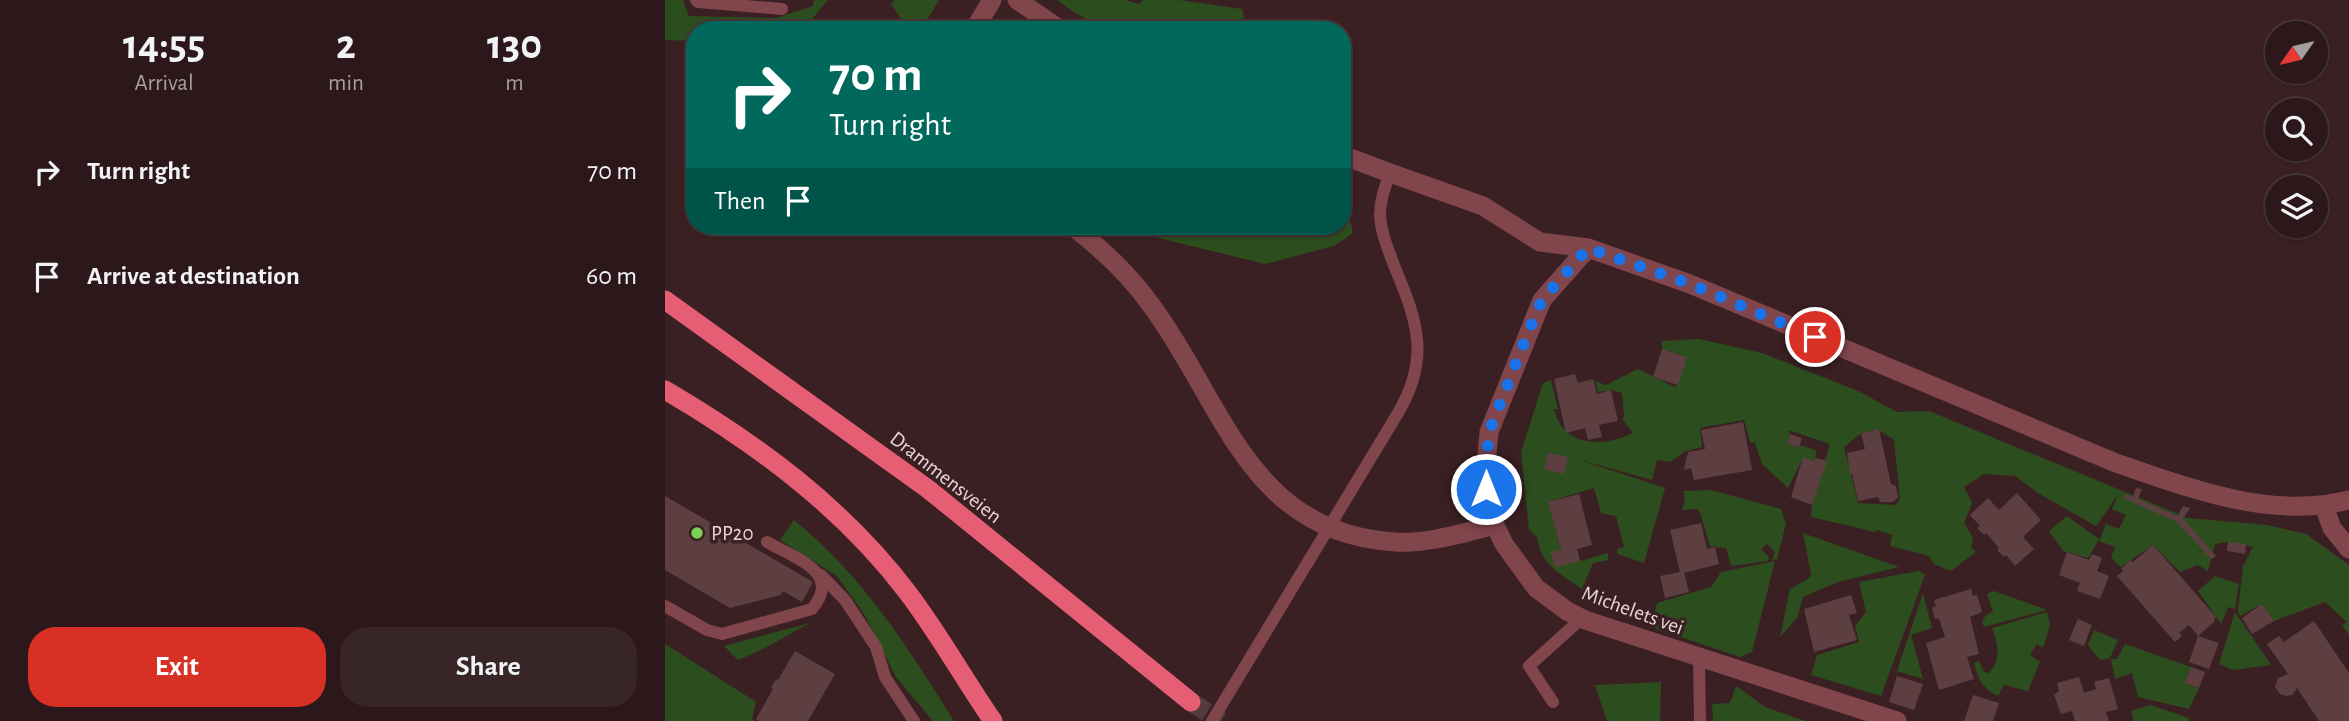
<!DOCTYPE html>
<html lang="en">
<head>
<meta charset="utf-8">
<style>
	:root { --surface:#2c181a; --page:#382527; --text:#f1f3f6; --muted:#a6a0a2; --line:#483739; --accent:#d93025 }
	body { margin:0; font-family:"Alegreya Sans",sans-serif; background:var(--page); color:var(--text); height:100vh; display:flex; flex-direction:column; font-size:26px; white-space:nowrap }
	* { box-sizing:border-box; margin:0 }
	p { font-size:23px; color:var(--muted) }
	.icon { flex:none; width:38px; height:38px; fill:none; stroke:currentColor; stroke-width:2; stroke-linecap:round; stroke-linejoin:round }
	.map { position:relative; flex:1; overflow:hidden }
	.panel { display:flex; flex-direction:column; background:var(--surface); width:665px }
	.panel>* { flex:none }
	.hud { position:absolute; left:21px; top:21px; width:665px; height:214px; border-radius:28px; box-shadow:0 2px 5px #0004,0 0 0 2px var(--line); background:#00695c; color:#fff; overflow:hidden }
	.needle { width:46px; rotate:236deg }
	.fabs { position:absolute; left:1600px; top:21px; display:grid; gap:14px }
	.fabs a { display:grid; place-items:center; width:63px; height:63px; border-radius:50%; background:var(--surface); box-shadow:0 2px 5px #0004,0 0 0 2px var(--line); font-size:35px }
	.pin { position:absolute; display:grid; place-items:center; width:60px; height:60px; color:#fff; margin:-30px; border:4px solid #fff; border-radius:50%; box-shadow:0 2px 7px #0007 }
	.me { position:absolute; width:77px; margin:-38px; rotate:0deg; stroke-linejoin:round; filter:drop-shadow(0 0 5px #0008) }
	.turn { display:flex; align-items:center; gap:24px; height:147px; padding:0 28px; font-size:32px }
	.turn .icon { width:91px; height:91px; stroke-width:2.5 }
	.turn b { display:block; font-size:49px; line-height:60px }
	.then { display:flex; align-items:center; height:66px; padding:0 28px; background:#0003; gap:14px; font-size:26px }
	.eta { display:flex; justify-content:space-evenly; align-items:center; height:119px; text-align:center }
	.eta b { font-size:42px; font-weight:600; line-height:49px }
	.primary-button { display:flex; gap:14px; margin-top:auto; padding:14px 28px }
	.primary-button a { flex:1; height:80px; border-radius:28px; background:var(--accent); color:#fff; font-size:28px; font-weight:600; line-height:80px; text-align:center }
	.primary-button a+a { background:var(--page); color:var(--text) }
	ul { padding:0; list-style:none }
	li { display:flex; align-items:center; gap:21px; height:105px; padding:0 28px }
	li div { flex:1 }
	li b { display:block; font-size:26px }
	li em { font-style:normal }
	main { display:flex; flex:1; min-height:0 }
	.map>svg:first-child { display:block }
	.green { fill:#2c4d1e; fill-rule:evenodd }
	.building { fill:#5d3f42 }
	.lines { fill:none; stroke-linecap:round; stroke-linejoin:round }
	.trunk-tunnel { stroke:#553b3e; stroke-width:19; stroke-dasharray:19 10; stroke-linecap:butt }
	.service { stroke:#81454c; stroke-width:12 }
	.minor { stroke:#81454c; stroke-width:19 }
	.tertiary { stroke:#81454c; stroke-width:19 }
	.trunk { stroke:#e65e74; stroke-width:19 }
	.service-bridge { stroke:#81454c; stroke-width:12 }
	.route { stroke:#1a73e8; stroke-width:12; stroke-dasharray:0 21.6 }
	.poi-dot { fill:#7bd156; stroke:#3b2023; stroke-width:2.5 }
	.labels { text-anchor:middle; stroke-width:7; stroke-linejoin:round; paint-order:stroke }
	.street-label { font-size:21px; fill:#e8d5d6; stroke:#3b2023 }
	.poi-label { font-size:21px; fill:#e8d5d6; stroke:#3b2023; text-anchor:start }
</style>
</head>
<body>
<main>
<section class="panel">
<div class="eta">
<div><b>14:55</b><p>Arrival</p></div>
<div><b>2</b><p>min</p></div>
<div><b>130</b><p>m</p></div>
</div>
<ul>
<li><svg class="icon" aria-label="right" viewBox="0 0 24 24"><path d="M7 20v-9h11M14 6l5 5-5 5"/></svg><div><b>Turn right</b></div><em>70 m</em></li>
<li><svg class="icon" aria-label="arrive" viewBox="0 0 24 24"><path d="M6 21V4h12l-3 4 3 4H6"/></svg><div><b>Arrive at destination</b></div><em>60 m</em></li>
</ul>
<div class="primary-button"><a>Exit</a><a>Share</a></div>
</section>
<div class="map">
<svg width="1684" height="721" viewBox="0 0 1684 721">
	<rect width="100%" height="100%" fill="#3b2023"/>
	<!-- green -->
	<g class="green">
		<polygon points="0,0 18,0 24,16 111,18 148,6 149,0 163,0 142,25 127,30 30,30 30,41 0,40"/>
		<polygon points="230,0 274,0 256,30 243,30 226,4"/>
		<polygon points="392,0 460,0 474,4 478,0 514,0 577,9 582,30 443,30 410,13"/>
		<polygon points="677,200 681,202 688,233 669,246 600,264 461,230 454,226 677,226"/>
		<path d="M1034 339 1097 353 1193 391 1232 412 1264 411 1523 518 1602 525 1641 534 1684 565V635L1677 625 1682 622 1660 602 1609 621 1597 604 1575 616 1573 611 1578 566 1588 547 1563 542 1550 544 1543 571 1533 565 1515 572 1488 545 1456 567 1446 558 1450 547 1434 541 1441 524 1454 529 1461 515 1447 509 1453 495 1431 526 1373 493 1350 476 1319 474 1299 487 1307 503 1299 523 1308 538 1306 548 1311 552 1286 571 1269 564 1264 556 1225 546 1227 535 1212 530 1210 532 1146 517 1147 505 1165 444 1123 430 1125 434 1122 443 1133 448 1137 445 1152 451 1149 461 1138 458 1123 488 1097 464 1090 443 1085 442 1079 420 1035 428 1037 447 1021 451 1005 462 992 460 987 480 912 459 1000 488 979 563 952 554V549L959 547 951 516 936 513 929 488 883 502 896 550 888 552 915 561 943 553V560L928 563 917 589C896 574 875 565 872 537L864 530 856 452 878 383 886 380 893 409H889C898 447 938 448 968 433L957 419 959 416 957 393 946 390 933 392 930 381 941 385 973 369 1010 387 1013 385 1019 356 997 349V341ZM1214 430 1229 440 1235 500 1230 505 1193 503 1179 447 1196 433Z"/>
		<polygon points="1046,490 1116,509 1121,524 1112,559 1107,560 1110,552 1102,544 1096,549 1104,557 1103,561 1066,566 1061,548 1045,546 1035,513 1032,509 1017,510 1020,499 1018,491"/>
		<polygon points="1402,516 1434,539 1423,558 1398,551 1384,531"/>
		<path d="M129 520C197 575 243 647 289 721H268L231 677 199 614 172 576 115 540Z"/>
		<polygon points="1138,533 1234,567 1173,582 1138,597 1132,618 1115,637 1125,589 1144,578 1146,575"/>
		<polygon points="1110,561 1087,652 1075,657 986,627 992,603 1046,587 1056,572"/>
		<polygon points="1254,571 1260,575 1216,696 1146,675 1152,655 1194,642 1190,626 1201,612 1194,582"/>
		<polygon points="1550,576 1574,584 1570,609 1563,607 1556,624 1533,591"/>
		<polygon points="1329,591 1382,610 1319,627 1317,622 1321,615 1328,612 1322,594"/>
		<polygon points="1258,593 1267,628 1246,635 1258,679 1232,671"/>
		<path d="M1382 612 1385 625 1378 648 1372 644 1365 655 1375 662 1363 691 1339 685 1333 696C1317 688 1313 679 1309 663L1314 661 1319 672 1324 673C1337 659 1333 644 1327 628Z"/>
		<polygon points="1570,612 1606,665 1568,670 1554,664"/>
		<path d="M145 623C119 637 99 650 73 660L59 646Z"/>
		<polygon points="1429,630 1453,640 1445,658 1435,660 1423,645"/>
		<polygon points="0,644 91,702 87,719 89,721 0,721"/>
		<polygon points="1460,644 1526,667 1520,683 1534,688 1524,709 1473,697 1467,673 1450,679 1446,659 1452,659"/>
		<polygon points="996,682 995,721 942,721 930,685"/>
		<polygon points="1071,686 1100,707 1140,721 1048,721 1047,704 1065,703"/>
		<polygon points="1485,705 1524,718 1523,721 1469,721 1466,711"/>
	</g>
	<!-- building -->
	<g class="building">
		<polygon points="997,349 1022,357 1013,385 988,377"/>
		<polygon points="910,374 913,383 928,379 932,394 946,390 953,421 934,425 937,437 923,440 920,428 901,433 889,379"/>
		<polygon points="1078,422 1087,470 1029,480 1026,468 1019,470 1023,452 1040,449 1036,430"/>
		<polygon points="1214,429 1226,484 1231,486 1233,497 1228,502 1215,502 1213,497 1193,501 1187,474 1185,474 1182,453 1200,449 1196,433"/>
		<polygon points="1125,434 1137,438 1134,448 1122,443"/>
		<polygon points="883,453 903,457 899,474 879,469"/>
		<polygon points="1138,457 1149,461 1150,458 1162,461 1147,505 1126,497"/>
		<polygon points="1471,488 1477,489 1473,499 1513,516 1518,506 1525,508 1518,519 1551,556 1546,559 1512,522 1458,498 1460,494 1468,497"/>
		<polygon points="1352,493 1376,520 1358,537 1369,549 1350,566 1341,555 1339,557 1332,550 1334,548 1321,533 1319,535 1312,528 1315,526 1305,515 1323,498 1334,510"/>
		<polygon points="914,494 927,545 912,549 915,561 890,567 886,552 896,550 883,502"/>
		<polygon points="0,496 148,582 137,602 118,591 116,595 65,608 0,570"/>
		<polygon points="1036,523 1042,549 1050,547 1054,564 1019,573 1024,592 1000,598 995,576 1015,572 1005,530"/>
		<polygon points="1563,542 1581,544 1580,554 1562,551"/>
		<polygon points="1488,545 1551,617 1549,620 1550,621 1533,636 1524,625 1514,633 1517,636 1510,642 1452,576 1458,571 1456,569 1466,560 1468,562"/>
		<polygon points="1402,552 1424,560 1427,554 1437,558 1432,571 1444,576 1435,599 1412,591 1415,583 1394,575"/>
		<polygon points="1306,589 1308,596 1312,595 1317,612 1305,617 1314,654 1302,657 1309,679 1274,690 1261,643 1280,637 1274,618 1270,619 1267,608 1271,606 1269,600"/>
		<polygon points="1186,595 1192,613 1184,615 1192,640 1149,652 1139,609"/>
		<polygon points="1597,604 1609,621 1587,634 1577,618"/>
		<polygon points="1413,619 1427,625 1419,646 1404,640"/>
		<polygon points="1649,621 1684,673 1684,721 1654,721 1632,688 1627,695 1621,696 1615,694 1610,687 1613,678 1623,674 1602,644 1614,636 1619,642"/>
		<polygon points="1533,636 1554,643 1544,669 1524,662"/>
		<polygon points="130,651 170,674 143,721 95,721 91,719 108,689 106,688 111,679 113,680"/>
		<polygon points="1526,667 1540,672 1534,688 1520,683"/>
		<polygon points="1232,676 1258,684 1249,710 1224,702"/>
		<polygon points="1414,677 1419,693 1431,689 1429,682 1444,678 1453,709 1441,712 1444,721 1410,721 1407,711 1396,714 1389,695 1394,691 1392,683"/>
		<polygon points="1308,695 1334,703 1328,721 1299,721"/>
	</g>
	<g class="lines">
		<!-- trunk-tunnel -->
		<polyline class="trunk-tunnel" points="526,702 556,721"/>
		<!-- service -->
		<g class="service">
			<polyline points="31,0 33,2 117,9"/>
			<path d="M725 173C720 187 715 200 715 215 716 234 724 251 730 268 753 322 765 359 733 413"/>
			<polyline points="156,575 180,600 211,647 220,677 249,721"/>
			<path d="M0 606 42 630 57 634 147 609C178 572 129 558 102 542"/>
			<polyline points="1034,657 1035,721"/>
			<polyline points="888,702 864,666 916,619"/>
		</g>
		<!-- minor -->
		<g class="minor">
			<polyline points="309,30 327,0"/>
			<polyline points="725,173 818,206 875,242 923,248 877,300 824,432 821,465 821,489 830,525 839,544 871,588 902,611 920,620 1232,721"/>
			<path d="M407 226C437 249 464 274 486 305 559 403 583 533 730 542 763 544 798 533 830 525"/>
			<path d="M923 248 1025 284 1451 463C1525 488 1605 520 1684 500"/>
			<polyline points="1659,506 1667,528 1684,549"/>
		</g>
		<!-- tertiary -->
		<g class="tertiary">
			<polyline points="352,0 396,30"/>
			<polyline points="677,155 725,173"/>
		</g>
		<!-- trunk -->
		<g class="trunk">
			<polyline points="0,300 263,489 526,702"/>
			<path d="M0 390C92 444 178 507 243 593 274 634 299 679 328 721"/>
		</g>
		<!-- service-bridge -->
		<polyline class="service-bridge" points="547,721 733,413"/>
	</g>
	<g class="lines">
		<!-- route -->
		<polyline class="route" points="821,489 821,465 824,432 862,335 877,300 923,248 1025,284 1150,337"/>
	</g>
	<!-- markers -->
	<circle class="poi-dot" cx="32" cy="533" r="7"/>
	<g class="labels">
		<!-- street labels -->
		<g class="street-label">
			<text transform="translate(281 477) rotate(38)" y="7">Drammensveien</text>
			<text transform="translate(968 610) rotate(20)" y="7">Michelets vei</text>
		</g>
		<!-- poi labels -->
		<g class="poi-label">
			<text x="46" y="540">PP20</text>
		</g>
	</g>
</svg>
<div class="fabs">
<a><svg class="needle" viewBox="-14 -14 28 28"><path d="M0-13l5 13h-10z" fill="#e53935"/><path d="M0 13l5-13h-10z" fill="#a6a0a2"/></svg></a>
<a><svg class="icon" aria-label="search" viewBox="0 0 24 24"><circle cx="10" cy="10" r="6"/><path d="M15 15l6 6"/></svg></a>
<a><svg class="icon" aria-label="layers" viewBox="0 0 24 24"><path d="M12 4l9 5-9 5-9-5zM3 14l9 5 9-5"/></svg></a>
</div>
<div class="pin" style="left:1150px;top:337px;background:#d93025"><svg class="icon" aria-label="arrive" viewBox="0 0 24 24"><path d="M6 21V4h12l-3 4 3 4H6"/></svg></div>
<svg class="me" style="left:821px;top:489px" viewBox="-20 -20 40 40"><circle r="17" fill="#1a73e8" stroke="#fff" stroke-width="3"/><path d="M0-11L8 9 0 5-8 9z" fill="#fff"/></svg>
<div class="hud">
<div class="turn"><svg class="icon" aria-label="right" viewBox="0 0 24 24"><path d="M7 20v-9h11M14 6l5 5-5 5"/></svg><div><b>70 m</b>Turn right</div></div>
<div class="then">Then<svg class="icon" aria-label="arrive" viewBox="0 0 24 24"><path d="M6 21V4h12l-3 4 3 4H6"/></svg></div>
</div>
</div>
</main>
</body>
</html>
